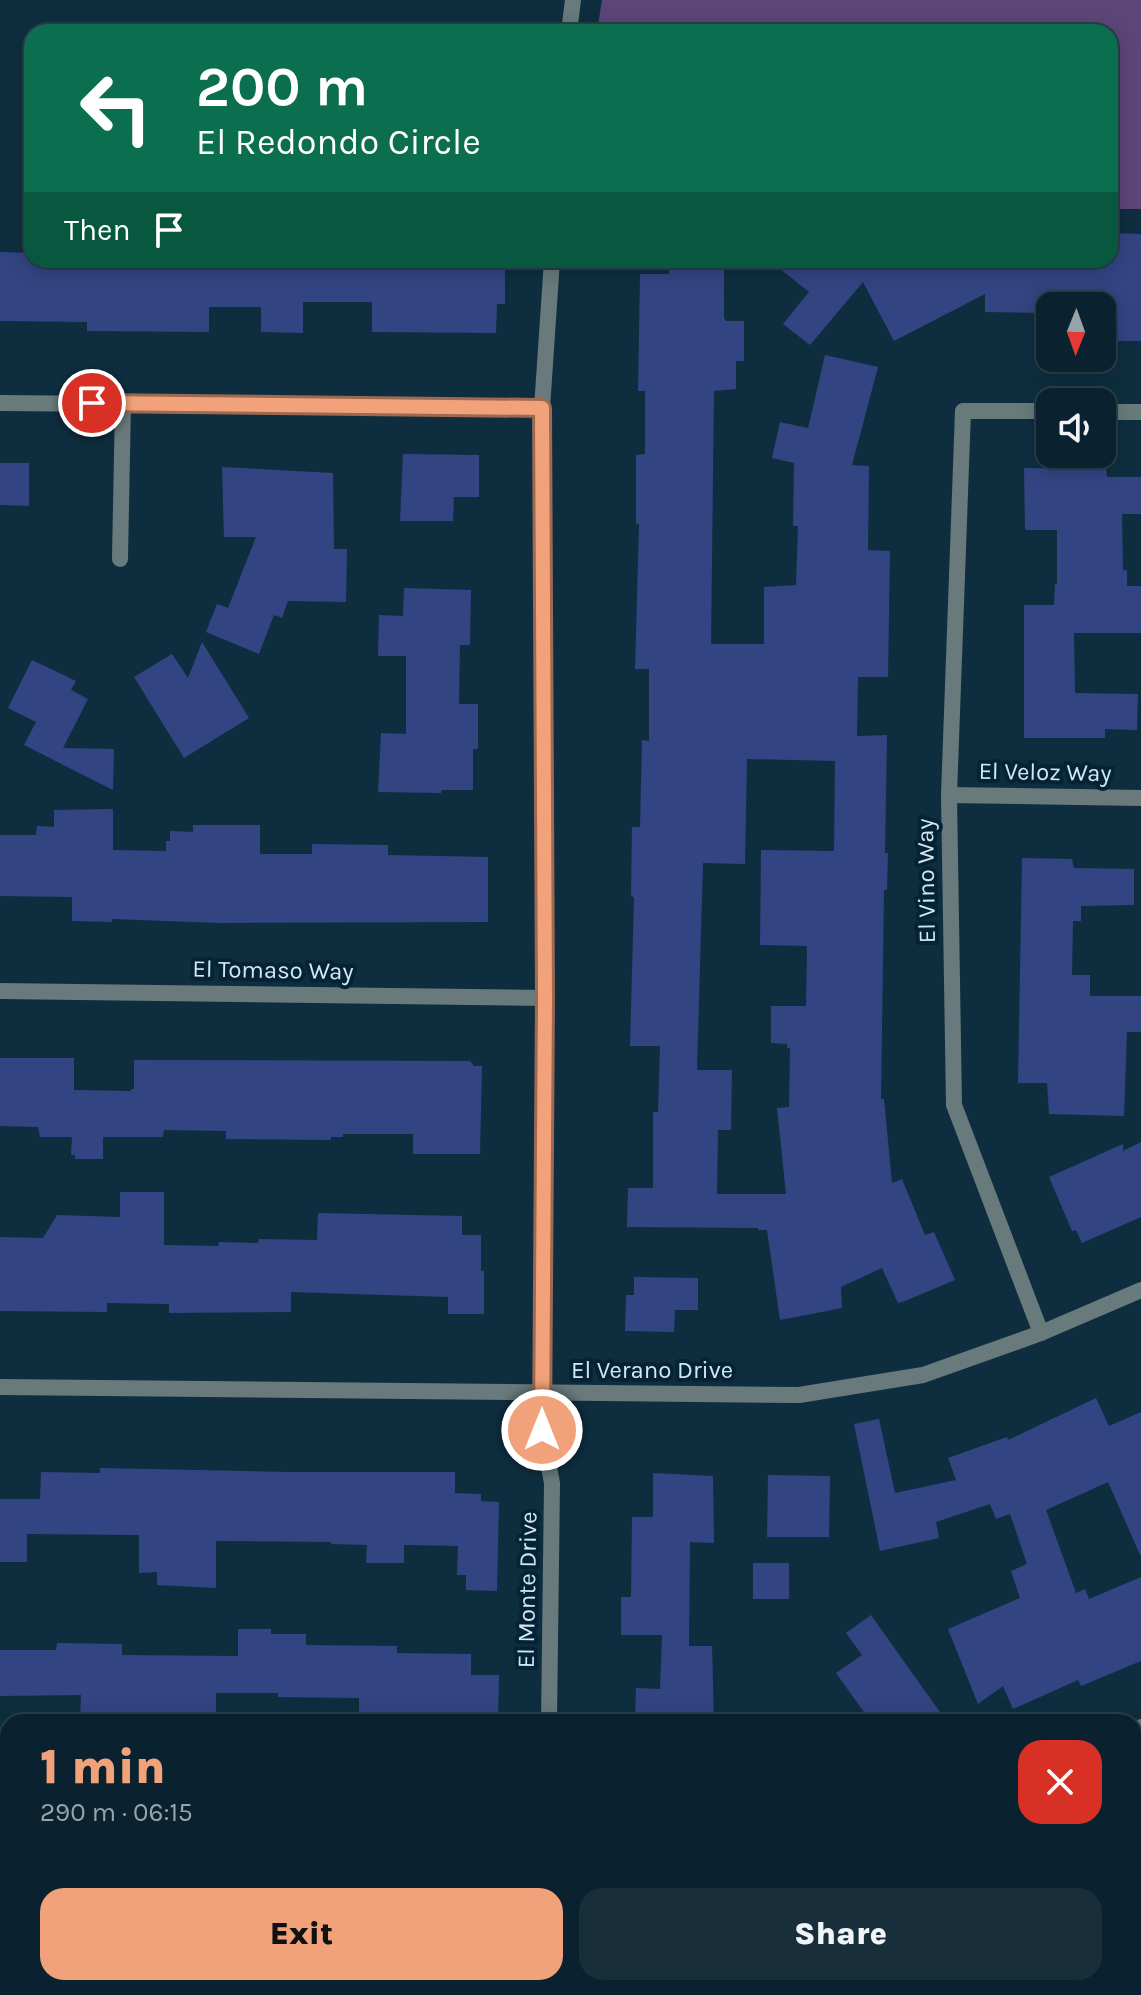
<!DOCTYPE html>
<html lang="en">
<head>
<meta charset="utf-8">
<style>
	:root { --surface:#0a222f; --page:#182f3b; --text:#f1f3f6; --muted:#99a4aa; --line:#2a3f4b; --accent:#f1a27b }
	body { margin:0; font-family:Karla,sans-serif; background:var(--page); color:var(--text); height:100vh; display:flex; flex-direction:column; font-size:30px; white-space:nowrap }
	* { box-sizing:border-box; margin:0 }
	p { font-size:26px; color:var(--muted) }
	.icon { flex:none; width:44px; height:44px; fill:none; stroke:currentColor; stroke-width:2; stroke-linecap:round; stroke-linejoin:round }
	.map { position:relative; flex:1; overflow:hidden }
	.drawer { position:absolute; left:0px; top:1714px; width:1142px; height:282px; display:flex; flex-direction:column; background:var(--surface); border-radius:24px 24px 0 0; box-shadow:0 4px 20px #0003,0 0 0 2px var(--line) }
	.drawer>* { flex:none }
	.guide { position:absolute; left:24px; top:24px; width:1094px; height:244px; border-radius:24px; box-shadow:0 4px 20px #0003,0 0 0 2px var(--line); background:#0b6e4f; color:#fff; overflow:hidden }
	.needle { width:52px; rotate:181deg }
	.fabs { position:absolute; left:1036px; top:292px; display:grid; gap:16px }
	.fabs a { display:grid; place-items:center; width:80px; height:80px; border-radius:16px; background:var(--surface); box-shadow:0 4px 20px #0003,0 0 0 2px var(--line); font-size:40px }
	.pin { position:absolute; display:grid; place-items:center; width:68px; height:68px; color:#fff; margin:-34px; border:4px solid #fff; border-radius:50%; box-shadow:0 2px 8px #0007 }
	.me { position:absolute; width:88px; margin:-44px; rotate:0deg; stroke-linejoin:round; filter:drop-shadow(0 0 6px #0008) }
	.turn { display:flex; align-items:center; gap:28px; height:168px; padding:0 40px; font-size:36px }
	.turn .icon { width:104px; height:104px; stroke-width:2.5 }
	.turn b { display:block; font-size:56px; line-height:68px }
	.then { display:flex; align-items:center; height:76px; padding:0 40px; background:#0003; gap:16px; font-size:30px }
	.round { display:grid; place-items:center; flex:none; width:84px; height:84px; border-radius:24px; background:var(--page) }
	.head { display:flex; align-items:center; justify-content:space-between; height:136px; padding:0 40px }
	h1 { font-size:48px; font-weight:800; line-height:60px; color:var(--accent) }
	.action { display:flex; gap:16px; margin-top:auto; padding:16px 40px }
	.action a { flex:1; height:92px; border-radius:24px; background:var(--accent); color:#111; font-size:32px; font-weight:800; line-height:92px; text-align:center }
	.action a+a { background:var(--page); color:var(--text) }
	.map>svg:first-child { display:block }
	.green { fill:#5c4678 }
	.building { fill:#334482; fill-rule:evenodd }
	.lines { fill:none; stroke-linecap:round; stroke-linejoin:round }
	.minor { stroke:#687a7b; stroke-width:16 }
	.tertiary { stroke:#687a7b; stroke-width:16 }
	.route-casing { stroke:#9d6950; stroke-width:20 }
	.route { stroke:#f1a27b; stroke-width:14 }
	.labels { text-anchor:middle; stroke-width:8; stroke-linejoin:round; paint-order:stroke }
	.street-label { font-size:24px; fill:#d4e6f1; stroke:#042435 }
</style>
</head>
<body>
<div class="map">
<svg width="1141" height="1995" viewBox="0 0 1141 1995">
	<rect width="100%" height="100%" fill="#0e2e3f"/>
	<!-- green -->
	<polygon class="green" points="602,0 1141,0 1141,209 1110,209 1110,32 597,32"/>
	<!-- building -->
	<g class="building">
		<polygon points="1110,233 1141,234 1141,341 1103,341 1104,306 1048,306 1048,313 985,312 985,294 894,341 863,282 810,345 783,324 809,292 769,260 1110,260"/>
		<polygon points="0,252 32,253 35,265 136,265 136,261 397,260 397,263 459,263 459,260 505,260 505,304 497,304 496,333 372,332 372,302 303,302 303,333 261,332 261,307 209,307 209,332 87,331 87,322 0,321"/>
		<path d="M669 260H724V318L726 321H744V361H736V389L714 391 711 644H764V587L796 585 798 526H793L794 463 772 458 780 422 808 428 825 355 878 367 852 465 869 466 868 550 890 551 888 677H858L857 736 887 735 885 853H888L887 890H884L881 1099H884L892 1183 902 1179 925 1235 934 1232 955 1280 905 1301 898 1303 882 1268 841 1287 842 1308 780 1320 767 1230H758V1228L627 1227 628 1188H653V1112H658L660 1046H630L634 897 631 896 632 827H640L642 740 649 741V669H635L639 524H636V455L645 454V391H638L640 274H669ZM747 759 835 761 834 851 761 850 760 945 807 946 806 1006H771V1043L787 1044V1048H790L789 1107 777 1108 786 1194H717L718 1130H731L732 1070H697L703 863 745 864Z"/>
		<polygon points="403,454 479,455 479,497 454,497 453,521 400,521"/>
		<polygon points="0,463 29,463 29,506 0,505"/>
		<polygon points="222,467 333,473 334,549 347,549 346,602 288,601 282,618 274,615 259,654 206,632 217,604 228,608 256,537 224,537"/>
		<polygon points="1024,468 1106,469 1107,477 1141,477 1141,514 1122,514 1123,570 1127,570 1127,586 1141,586 1141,633 1074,633 1075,693 1138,694 1137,730 1105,729 1105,738 1024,738 1024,605 1054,605 1055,584 1057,584 1057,530 1026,530 1025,528"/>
		<polygon points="404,588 471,590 470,645 460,645 459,704 478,704 478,749 473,749 473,790 442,790 441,793 378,792 381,733 406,734 406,656 378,656 379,615 403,616"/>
		<polygon points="202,642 249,718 184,758 134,677 172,654 188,678"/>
		<polygon points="32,660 76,681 71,690 88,699 63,748 114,749 113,790 24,745 36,722 8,708"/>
		<polygon points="113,809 113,850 166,851 166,841 170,841 170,831 193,832 193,825 260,825 260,854 312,854 312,844 388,845 388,855 488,857 488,922 220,923 112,919 112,922 72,921 72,897 0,896 0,835 36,835 37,826 54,827 54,810"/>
		<polygon points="1022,858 1072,859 1074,868 1134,869 1134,905 1081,906 1081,921 1073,921 1072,975 1090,975 1090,996 1141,996 1141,1032 1127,1032 1124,1116 1049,1114 1047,1083 1018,1083"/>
		<polygon points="0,1058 74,1058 74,1090 131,1091 131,1089 134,1089 134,1060 470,1061 474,1066 482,1066 480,1154 413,1154 413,1134 343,1134 343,1137 331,1137 331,1140 226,1139 226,1131 164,1130 163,1137 103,1137 103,1159 75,1159 75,1155 71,1155 72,1137 40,1137 38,1127 0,1126"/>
		<polygon points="1141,1142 1141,1217 1082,1243 1076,1230 1072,1231 1049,1177 1123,1144 1123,1151"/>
		<polygon points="120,1192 164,1192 164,1245 218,1246 219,1242 258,1243 259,1239 317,1240 318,1213 462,1216 462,1235 481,1235 481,1271 484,1271 484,1314 448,1314 448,1297 291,1292 291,1312 169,1313 169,1304 107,1303 107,1312 0,1311 0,1237 43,1238 57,1215 120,1217"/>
		<polygon points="634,1277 698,1278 698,1310 675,1310 674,1332 625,1331 626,1295 634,1295"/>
		<polygon points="1096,1398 1109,1426 1141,1412 1141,1557 1108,1482 1046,1510 1076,1593 1085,1589 1089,1599 1141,1577 1141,1661 1081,1686 1078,1680 1013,1709 1003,1686 978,1704 948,1629 1020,1598 1011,1571 1027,1564 1010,1514 996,1519 990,1504 936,1522 939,1538 880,1551 854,1424 879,1419 895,1493 956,1480 948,1458 1007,1437 1008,1440"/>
		<polygon points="100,1468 289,1472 455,1472 455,1493 481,1494 481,1501 499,1502 497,1591 466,1590 466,1575 457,1575 458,1546 404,1545 404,1563 366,1563 367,1545 331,1544 331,1542 216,1541 216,1588 157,1585 157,1572 139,1573 139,1535 27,1534 27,1562 0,1562 0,1499 40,1499 41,1472 100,1473"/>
		<polygon points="653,1473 713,1476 714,1543 690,1542 689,1646 712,1646 714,1722 635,1722 636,1688 660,1689 662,1635 621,1635 621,1597 631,1597 632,1517 653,1517"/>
		<polygon points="768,1475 830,1476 829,1537 767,1537"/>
		<rect x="753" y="1563" width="36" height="36"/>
		<polygon points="871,1615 947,1722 871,1722 836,1673 862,1655 846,1633"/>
		<polygon points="238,1629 271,1629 271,1634 306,1634 306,1645 397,1646 397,1653 471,1654 471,1675 499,1675 498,1722 359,1722 359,1698 278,1697 278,1693 216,1693 216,1722 80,1721 81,1695 0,1696 0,1650 56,1650 57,1643 122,1644 122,1655 238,1656"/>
	</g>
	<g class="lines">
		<!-- minor -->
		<g class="minor">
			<polyline points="569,32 573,0"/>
			<polyline points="0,403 542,408"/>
			<polyline points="1102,412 1141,412"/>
			<polyline points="120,559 123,403"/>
			<polyline points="949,795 1141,798"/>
			<polyline points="0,991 545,998"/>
			<polyline points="1041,1333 954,1105 949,795 963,411 1050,411"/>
			<polyline points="549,1722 552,1483 542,1430 545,998 542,408 552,260"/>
			<polyline points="1134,1730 1141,1727"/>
			<polyline points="0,1789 8,1789"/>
			<polyline points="1046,1995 1059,1988"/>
		</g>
		<!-- tertiary -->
		<polyline class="tertiary" points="0,1387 799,1395 923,1375 1041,1333 1141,1290"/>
	</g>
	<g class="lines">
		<defs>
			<polyline id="route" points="92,403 542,408 545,998 542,1430"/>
		</defs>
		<!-- route casing -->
		<use href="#route" class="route-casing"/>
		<!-- route -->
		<use href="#route" class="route"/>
	</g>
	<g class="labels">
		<!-- street labels -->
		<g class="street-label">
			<text transform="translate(1045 772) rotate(1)" y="8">El Veloz Way</text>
			<text transform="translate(926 881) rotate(-91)" y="8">El Vino Way</text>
			<text transform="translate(273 970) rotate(1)" y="8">El Tomaso Way</text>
			<text x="652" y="1378">El Verano Drive</text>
			<text transform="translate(527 1590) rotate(-89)" y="8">El Monte Drive</text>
		</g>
	</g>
</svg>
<div class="fabs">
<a><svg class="needle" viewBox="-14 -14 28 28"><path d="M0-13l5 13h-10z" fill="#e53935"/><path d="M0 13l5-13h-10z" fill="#99a4aa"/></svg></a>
<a><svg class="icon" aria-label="sound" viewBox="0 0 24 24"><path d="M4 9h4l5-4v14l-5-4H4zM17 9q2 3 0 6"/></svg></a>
</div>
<div class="pin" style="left:92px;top:403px;background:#d93025"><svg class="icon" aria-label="arrive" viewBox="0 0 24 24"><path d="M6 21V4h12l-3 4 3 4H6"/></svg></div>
<svg class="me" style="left:542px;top:1430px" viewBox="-20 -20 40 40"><circle r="17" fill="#f1a27b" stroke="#fff" stroke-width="3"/><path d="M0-11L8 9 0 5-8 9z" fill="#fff"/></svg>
<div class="guide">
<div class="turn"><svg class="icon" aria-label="left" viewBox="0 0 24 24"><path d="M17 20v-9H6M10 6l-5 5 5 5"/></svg><div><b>200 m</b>El Redondo Circle</div></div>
<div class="then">Then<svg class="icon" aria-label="arrive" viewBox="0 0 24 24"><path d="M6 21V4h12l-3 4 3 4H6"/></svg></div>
</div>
<section class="drawer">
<div class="head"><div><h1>1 min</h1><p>290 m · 06:15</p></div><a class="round" style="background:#d93025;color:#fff"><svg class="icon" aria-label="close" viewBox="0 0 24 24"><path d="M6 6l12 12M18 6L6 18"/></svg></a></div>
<div class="action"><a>Exit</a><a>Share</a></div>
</section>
</div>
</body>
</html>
